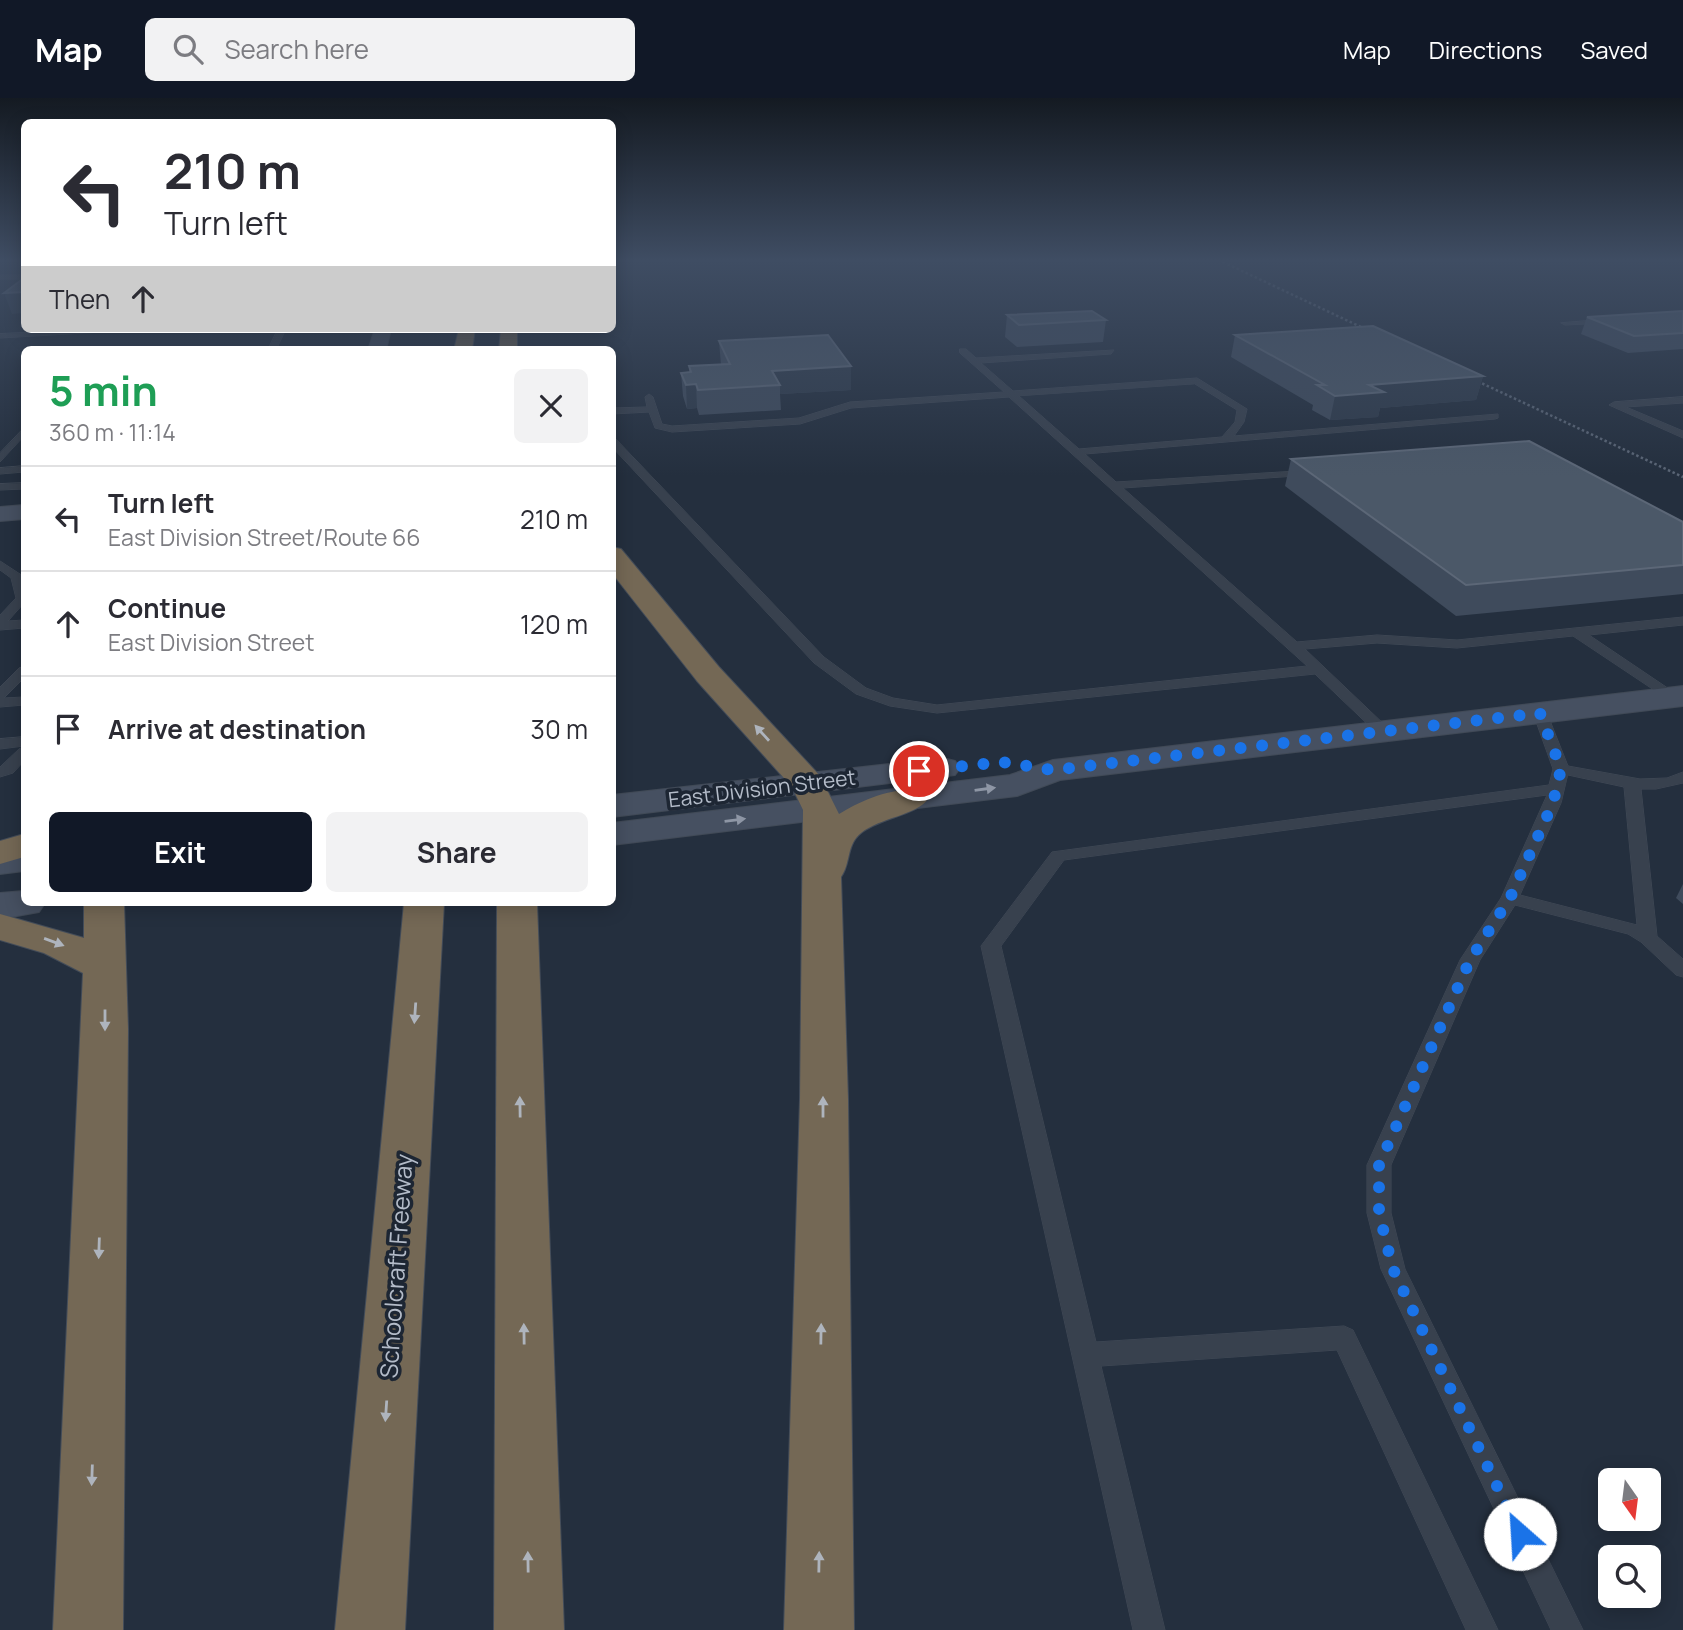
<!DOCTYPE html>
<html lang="en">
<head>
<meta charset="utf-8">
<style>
	:root { --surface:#fff; --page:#f2f2f3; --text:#2b2b33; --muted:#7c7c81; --line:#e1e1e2; --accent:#111827 }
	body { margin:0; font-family:Manrope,sans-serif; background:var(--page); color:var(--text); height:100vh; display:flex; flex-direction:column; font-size:26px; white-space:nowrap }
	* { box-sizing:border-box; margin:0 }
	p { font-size:23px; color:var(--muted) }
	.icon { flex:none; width:38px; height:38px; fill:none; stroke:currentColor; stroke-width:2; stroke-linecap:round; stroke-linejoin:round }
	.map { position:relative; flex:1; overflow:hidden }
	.panel { position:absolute; left:21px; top:248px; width:595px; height:560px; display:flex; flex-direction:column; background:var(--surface); border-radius:10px; box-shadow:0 4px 18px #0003 }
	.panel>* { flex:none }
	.guide { position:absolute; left:21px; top:21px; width:595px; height:214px; border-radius:10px; box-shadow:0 4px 18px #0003; background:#fff; color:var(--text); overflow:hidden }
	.needle { width:46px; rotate:166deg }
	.buttons { position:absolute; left:1598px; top:1370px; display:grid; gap:14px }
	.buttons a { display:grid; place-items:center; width:63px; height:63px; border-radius:10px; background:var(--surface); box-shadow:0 4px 18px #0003; font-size:35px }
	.pin { position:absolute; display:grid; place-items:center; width:60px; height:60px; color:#fff; margin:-30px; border:4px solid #fff; border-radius:50%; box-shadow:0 2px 7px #0007 }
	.me { position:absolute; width:77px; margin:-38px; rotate:334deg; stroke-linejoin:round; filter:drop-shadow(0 0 5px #0008) }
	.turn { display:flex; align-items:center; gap:24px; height:147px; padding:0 28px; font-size:32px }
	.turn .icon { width:91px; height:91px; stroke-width:2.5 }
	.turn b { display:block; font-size:49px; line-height:60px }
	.then { display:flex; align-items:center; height:66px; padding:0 28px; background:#0003; gap:14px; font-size:26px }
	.round { display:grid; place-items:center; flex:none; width:74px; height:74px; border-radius:10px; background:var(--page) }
	.summary { display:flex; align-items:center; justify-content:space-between; height:119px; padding:0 28px }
	h1 { font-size:42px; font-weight:700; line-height:52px; color:#1e9e55 }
	.primary-button { display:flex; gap:14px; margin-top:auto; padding:14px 28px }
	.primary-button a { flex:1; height:80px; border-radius:10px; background:var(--accent); color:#fff; font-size:28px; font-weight:700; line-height:80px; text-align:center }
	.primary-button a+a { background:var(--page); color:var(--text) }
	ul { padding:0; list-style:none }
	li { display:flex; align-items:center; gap:21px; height:105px; padding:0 28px; border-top:2px solid var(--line) }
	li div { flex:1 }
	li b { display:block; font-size:26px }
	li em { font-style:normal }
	header { display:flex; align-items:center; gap:42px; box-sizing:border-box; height:98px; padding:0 35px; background:var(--accent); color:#fff }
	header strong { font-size:33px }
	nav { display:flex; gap:38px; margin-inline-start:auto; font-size:24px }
	.search { width:490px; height:63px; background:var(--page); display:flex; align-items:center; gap:18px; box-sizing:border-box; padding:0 24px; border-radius:10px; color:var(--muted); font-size:26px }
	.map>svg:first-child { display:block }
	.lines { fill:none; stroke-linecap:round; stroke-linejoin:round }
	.lane-casing { stroke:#414a57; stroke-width:1 }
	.secondary-casing { stroke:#414a57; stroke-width:2 }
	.highway-casing { stroke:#434c59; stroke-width:2 }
	.lane { fill:#38414e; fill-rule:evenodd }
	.secondary { fill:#465061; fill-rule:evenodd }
	.highway { fill:#746855; fill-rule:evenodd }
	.rail { stroke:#5a6575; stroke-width:2.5; stroke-dasharray:2.5 2.5; stroke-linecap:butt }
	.wall { fill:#3f4b5c }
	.shaded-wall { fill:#2f3b4b }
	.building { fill:#4b5868; stroke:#5c6777; stroke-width:2 }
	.oneway { fill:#aeb4bd }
	.oneway2 { fill:#8e96a5 }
	.route { stroke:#1a73e8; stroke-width:12; stroke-dasharray:0 21.6 }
	.labels { text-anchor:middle; stroke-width:7; stroke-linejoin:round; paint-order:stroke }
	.street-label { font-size:21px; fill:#b4bcc9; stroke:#1d2633 }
	.near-street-label { font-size:24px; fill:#b4bcc9; stroke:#1d2633 }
</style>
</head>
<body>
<header>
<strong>Map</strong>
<div class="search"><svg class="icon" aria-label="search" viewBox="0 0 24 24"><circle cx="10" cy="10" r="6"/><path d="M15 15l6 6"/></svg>Search here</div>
<nav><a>Map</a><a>Directions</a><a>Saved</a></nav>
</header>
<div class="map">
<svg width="1683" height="1532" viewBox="0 0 1683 1532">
	<rect width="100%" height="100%" fill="#242f3e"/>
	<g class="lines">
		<defs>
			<g id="lane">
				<rect x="0" y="177" width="24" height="4"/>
				<polygon points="1610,221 1607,225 1565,227 1561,225"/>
				<polygon points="100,231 154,231 0,240 0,236"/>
				<polygon points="278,231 286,231 276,252 268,252"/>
				<path d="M960 251H966L976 260 1114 252 1111 256 981 265 1013 293 1197 280 1247 311 1244 324 1234 338 1498 316V320L1495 321 1085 356 1116 384 1314 372 1315 374 1310 377 1123 390 1297 544 1377 537 1457 542 1683 519V527L1589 537 1681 599 1679 602H1669L1573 538 1457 550 1377 545 1305 551 1389 631 1392 634 1389 637H1379L1315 576 937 615 890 608 856 596 814 565 612 349V337L824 559 866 590 893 600 937 607 1307 568 1009 299 851 310 800 326 672 334 655 330 649 314 612 316V310L647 309 645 299 649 296 653 299 662 326 672 328 799 320 850 304 1004 294 960 255ZM1195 286 1237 312 1235 324 1222 339 1079 351 1019 298Z"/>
				<polygon points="1683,299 1683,305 1626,309 1683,333 1683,340 1609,307 1614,304"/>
				<polygon points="24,330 24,338 0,364 0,355"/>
				<polygon points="24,368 24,374 0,376 0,370"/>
				<polygon points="24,385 24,391 0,392 0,386"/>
				<polygon points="0,463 23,478 24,505 8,523 24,522 24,530 0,532 0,517 16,500 11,480 0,472"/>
				<polygon points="24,569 24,580 4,600 24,599 24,607 0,609 0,589 19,570"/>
				<path d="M1540 611 1547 615 1568 668 1640 681 1667 680 1683 674V685L1656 691H1641L1657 838 1683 861V879L1676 877 1641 844 1628 836 1515 807 1480 862 1391 1067V1115L1405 1171 1583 1532H1551L1381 1171 1367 1115V1067L1460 862 1501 800 1547 697 1064 762 1001 848 1096 1244 1344 1228 1353 1232 1498 1532H1466L1337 1252 1101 1268 1165 1532H1133L981 848 1052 754 1549 687 1553 671 1533 615ZM1568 677 1624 689 1637 827 1520 797 1561 705Z"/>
				<polygon points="24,639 24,648 0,651 0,641"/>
				<polygon points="24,649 24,663 13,675 0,679 0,669 19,651"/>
			</g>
			<g id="secondary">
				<polygon points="375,231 391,231 386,252 368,252"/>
				<polygon points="24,407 24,421 0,423 0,409"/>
				<polygon points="1683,588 1683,608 1060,682 1017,698 612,747 612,725 1010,677 1053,662"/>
				<polygon points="943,660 955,663 960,670 955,677 612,719 612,697"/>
				<polygon points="24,750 24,773 0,776 0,752"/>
				<polygon points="24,793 24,805 45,805 39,814 0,821 0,795"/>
			</g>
			<g id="highway">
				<polygon points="459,231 475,231 472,252 454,252"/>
				<polygon points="501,231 517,231 517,252 499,252"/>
				<path d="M612 449 621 451 719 569 820 678 839 716C861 702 897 687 923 693L928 701C917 717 879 720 861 735 846 747 851 765 841 779L848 1001 854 1532H784L800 1001 803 712 792 689 697 583 612 475Z"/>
				<polygon points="24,736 24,759 0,766 0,743"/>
				<polygon points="84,805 124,805 128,931 123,1532 53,1532 83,875 44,855 0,842 0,816 84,840"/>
				<polygon points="404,805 444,805 405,1532 335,1532"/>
				<polygon points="497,805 537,805 564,1532 494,1532"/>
			</g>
		</defs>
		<!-- lane casing -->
		<use href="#lane" class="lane-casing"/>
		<!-- secondary casing -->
		<use href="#secondary" class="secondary-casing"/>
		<!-- highway casing -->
		<use href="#highway" class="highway-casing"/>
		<!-- lane -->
		<use href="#lane" class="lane"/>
		<!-- secondary -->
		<use href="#secondary" class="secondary"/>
		<!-- highway -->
		<use href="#highway" class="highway"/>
		<!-- rail -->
		<g class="rail">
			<polyline points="1223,164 1378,237"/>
			<polyline points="1464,277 1683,379"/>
		</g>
	</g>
	<!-- wall -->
	<g class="wall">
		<polygon points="1683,213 1683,251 1628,255 1581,236 1587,219"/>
		<polygon points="1007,217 1106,222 1103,244 1017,249 1005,239"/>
		<polygon points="1235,237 1483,278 1476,302 1380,310 1378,319 1330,322 1312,312 1313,307 1231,259"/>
		<polygon points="719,243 851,268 851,292 780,296 781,312 699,317 697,310 687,311 683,298 681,275 689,274 689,268 721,267"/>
		<polygon points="1291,361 1683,424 1683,496 1456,518 1285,388"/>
		<polygon points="1683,786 1683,806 1676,800"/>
	</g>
	<!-- shaded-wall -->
	<g class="shaded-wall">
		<polygon points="24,194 24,215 12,216 4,195"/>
		<polygon points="851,268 851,292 780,296 780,287 772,273"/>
		<polygon points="1483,278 1476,302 1380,310 1378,319 1330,322 1335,298 1369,287"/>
		<polygon points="696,286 697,310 687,311 686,287"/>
	</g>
	<!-- building -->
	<g class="building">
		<polygon points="24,180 24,194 4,195"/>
		<polygon points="1092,213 1106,222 1019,227 1007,217"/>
		<polygon points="1683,213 1683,235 1634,238 1587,219"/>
		<polygon points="1373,228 1483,278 1369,287 1384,294 1335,298 1317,287 1325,287 1235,237"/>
		<polygon points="828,237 851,268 772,273 780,287 698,292 696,286 686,287 681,275 691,274 689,268 730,266 719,243"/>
		<polygon points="1529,343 1683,424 1683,467 1466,487 1291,361"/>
	</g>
	<!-- one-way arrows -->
	<defs><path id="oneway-solid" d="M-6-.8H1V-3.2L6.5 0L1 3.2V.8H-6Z" transform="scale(1.75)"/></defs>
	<g class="oneway">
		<use href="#oneway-solid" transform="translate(762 635) rotate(-132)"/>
		<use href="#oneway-solid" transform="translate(54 844) rotate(20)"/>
		<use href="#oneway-solid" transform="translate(415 915) rotate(94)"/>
		<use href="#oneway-solid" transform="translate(105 922) rotate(90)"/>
		<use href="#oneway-solid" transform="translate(520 1009) rotate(-91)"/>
		<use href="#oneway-solid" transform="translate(823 1009) rotate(-90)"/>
		<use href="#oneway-solid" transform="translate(99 1150) rotate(92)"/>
		<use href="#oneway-solid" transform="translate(524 1236) rotate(-91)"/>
		<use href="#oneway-solid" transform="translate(821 1236) rotate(-89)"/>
		<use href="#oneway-solid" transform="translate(386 1313) rotate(94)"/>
		<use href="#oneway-solid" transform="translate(92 1377) rotate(92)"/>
		<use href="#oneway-solid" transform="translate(528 1464) rotate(-91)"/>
		<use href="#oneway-solid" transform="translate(819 1464) rotate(-89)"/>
	</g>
	<g class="oneway2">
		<use href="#oneway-solid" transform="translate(985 691) rotate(-8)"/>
		<use href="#oneway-solid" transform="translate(735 722) rotate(-7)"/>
	</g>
	<!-- sky -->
	<linearGradient id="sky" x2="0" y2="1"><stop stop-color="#141a22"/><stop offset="0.43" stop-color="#3f4d63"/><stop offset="1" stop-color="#3f4d63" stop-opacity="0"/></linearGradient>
	<rect width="1683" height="378" fill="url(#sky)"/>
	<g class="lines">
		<!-- route -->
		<polyline class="route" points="919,673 1002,664 1053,672 1540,615 1561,671 1553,705 1510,800 1470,862 1379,1067 1379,1115 1393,1171 1520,1436"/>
	</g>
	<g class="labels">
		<!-- street labels -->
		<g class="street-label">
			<text transform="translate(762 691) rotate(-7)" y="7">East Division Street</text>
		</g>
		<!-- near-street labels -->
		<g class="near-street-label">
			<text transform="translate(397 1168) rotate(-86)" y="8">Schoolcraft Freeway</text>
		</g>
	</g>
</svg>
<div class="buttons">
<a><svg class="needle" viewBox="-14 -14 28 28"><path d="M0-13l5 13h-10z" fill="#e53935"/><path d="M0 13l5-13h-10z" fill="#7c7c81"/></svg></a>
<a><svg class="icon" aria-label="search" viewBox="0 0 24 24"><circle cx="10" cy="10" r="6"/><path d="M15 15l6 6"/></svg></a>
</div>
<div class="pin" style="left:919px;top:673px;background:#d93025"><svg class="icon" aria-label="arrive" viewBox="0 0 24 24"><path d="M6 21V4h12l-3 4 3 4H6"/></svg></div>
<svg class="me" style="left:1520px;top:1436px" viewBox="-20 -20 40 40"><circle r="19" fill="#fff"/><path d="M0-13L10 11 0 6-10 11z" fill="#1a73e8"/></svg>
<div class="guide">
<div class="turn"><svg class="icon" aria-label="left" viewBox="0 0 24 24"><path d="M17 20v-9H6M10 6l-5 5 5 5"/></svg><div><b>210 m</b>Turn left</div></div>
<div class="then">Then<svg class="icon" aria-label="ahead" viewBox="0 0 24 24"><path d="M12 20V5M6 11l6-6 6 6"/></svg></div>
</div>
<section class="panel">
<div class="summary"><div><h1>5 min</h1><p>360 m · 11:14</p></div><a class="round"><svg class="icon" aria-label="close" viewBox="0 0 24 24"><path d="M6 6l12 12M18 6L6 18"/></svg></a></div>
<ul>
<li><svg class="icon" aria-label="left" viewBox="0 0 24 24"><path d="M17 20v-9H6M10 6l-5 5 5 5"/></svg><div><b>Turn left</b><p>East Division Street/Route 66</p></div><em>210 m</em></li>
<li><svg class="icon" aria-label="ahead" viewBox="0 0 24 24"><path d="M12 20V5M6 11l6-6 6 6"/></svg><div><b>Continue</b><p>East Division Street</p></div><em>120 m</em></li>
<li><svg class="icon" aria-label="arrive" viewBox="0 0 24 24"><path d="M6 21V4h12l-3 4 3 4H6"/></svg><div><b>Arrive at destination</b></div><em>30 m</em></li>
</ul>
<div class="primary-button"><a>Exit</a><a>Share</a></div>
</section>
</div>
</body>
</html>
